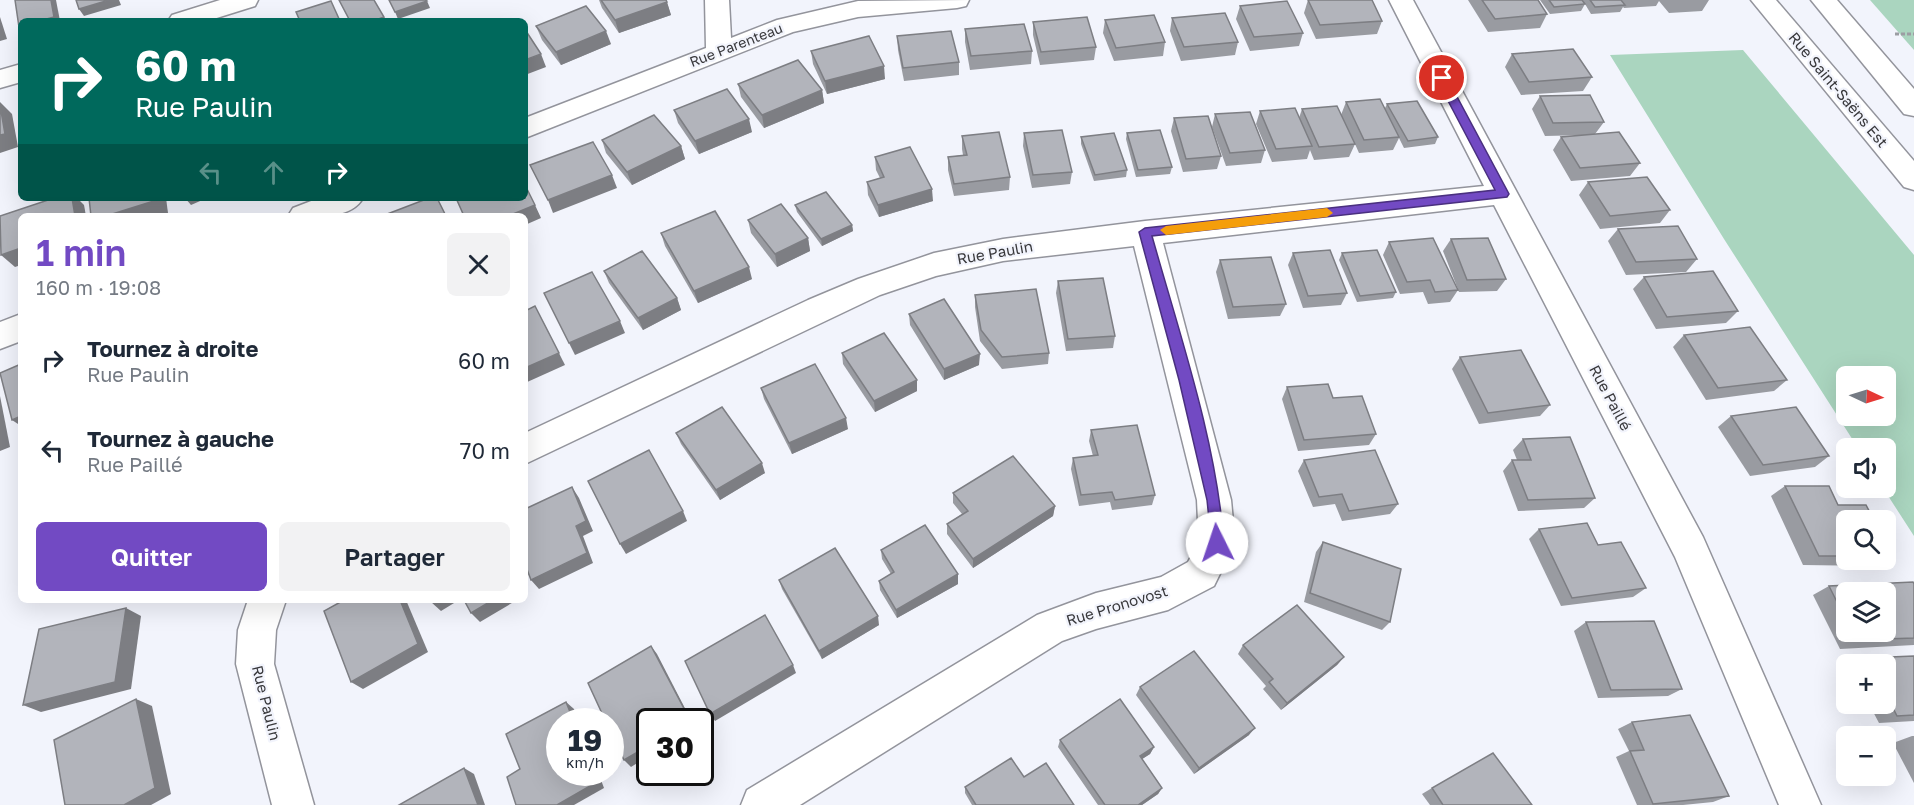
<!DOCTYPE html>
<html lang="fr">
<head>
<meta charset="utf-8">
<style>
	:root { --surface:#fff; --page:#f2f2f3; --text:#1f2937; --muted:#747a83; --accent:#724ac3 }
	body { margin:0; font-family:"Golos Text",sans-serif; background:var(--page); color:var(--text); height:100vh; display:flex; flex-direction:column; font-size:22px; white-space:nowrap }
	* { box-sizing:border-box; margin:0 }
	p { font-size:20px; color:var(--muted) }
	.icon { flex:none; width:33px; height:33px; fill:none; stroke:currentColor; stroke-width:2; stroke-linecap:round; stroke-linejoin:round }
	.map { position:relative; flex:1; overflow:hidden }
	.details { position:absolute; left:18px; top:213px; width:510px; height:390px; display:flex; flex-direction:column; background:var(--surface); border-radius:9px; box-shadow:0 6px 24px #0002 }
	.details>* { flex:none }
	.hud { position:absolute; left:18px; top:18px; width:510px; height:183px; border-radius:9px; box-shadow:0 6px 24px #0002; background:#00695c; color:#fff; overflow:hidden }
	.needle { width:39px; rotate:94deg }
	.fabs { position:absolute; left:1836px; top:366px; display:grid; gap:12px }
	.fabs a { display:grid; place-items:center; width:60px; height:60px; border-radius:9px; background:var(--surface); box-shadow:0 6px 24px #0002; font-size:30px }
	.speed { position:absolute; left:546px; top:708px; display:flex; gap:12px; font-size:30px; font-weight:700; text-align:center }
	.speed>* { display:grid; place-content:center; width:78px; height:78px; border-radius:50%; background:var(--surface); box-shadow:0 6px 24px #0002; line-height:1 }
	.speed small { font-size:15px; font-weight:400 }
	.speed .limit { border:3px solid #111; border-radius:9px; background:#fff; color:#111 }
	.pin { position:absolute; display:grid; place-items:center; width:51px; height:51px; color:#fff; margin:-26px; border:3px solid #fff; border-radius:50%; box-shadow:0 2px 6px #0007 }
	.me { position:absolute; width:66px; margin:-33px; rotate:356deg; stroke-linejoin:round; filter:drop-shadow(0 0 4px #0008) }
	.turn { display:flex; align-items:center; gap:21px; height:126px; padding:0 18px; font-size:27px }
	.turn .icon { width:78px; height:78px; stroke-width:2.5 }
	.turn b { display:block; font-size:42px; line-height:51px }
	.lanes { display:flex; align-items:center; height:57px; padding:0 18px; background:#0003; justify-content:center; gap:30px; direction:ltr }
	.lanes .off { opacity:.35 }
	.round { display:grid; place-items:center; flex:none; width:63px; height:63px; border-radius:9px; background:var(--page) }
	.headline { display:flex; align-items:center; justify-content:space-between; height:102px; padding:0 18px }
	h1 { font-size:36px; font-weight:600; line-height:45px; color:var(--accent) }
	.action { display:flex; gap:12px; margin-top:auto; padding:12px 18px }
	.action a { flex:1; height:69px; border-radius:9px; background:var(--accent); color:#fff; font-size:24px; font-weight:600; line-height:69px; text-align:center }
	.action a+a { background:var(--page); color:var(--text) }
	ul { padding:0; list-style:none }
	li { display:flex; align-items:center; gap:18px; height:90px; padding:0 18px }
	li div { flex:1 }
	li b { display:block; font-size:22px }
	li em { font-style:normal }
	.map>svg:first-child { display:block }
	.green { fill:#aad5bf; fill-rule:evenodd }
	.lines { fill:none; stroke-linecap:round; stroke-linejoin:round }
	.minor-casing { stroke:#93949c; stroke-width:3 }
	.secondary-casing { stroke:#93949c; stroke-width:3 }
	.path { stroke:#9c9da3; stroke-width:3; stroke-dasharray:4 2; stroke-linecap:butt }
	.minor { fill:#fff; fill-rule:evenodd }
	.secondary { fill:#fff; fill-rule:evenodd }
	.wall { fill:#999ba1; fill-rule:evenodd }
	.shaded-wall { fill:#7d7e83 }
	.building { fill:#b2b4bb; stroke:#7d7e83; stroke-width:1.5 }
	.route { fill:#724ac3; stroke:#4a307f; stroke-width:1.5 }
	.slow { fill:#f59e0b }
	.labels { text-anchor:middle; stroke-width:4.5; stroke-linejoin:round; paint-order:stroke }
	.far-street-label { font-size:14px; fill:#38383b; stroke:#f2f4fc }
	.street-label { font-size:15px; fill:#38383b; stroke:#f2f4fc }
</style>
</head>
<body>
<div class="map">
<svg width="1914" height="805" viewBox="0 0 1914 805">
	<rect width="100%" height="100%" fill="#f2f4fc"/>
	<!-- green -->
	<g class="green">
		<polygon points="1870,0 1914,0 1914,50"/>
		<path d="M1743 50 1914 255V536L1883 488H1886V448H1858L1724 239 1610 55ZM1846 376H1886V416H1846Z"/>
	</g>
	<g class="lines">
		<defs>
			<g id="minor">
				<polygon points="220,0 258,0 255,6 207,21 168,21 172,15"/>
				<polygon points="705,0 729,0 731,38 777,20 858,1 969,0 966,6 957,8 858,17 793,32 525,138 525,118 706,48"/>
				<polygon points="1389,0 1413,0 1703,537 1821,805 1779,805 1675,557 1494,205 1163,243 1231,500 1235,543 1214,586 1168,610 1096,629 1062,641 800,805 741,805 747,790 1037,615 1096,593 1161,577 1188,562 1199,542 1197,500 1134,246 1003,261 936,276 880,295 525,464 525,433 808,300 858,279 934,253 1003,239 1145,221 1484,186"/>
				<polygon points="21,64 21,82 0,88 0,70"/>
				<path d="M319 198H363C350 221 311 216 288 216L293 208Z"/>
				<polygon points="21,314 21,341 0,349 0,322"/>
				<polygon points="248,600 286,600 276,630 274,664 314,805 272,805 236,664 238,630"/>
			</g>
			<g id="secondary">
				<polygon points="1751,0 1776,0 1914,161 1914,190 1904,187"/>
				<polygon points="1811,0 1837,0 1914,89 1914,116 1904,114"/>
			</g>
		</defs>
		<!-- minor casing -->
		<use href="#minor" class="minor-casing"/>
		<!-- secondary casing -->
		<use href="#secondary" class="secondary-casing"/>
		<!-- path -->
		<polyline class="path" points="1895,34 1914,34"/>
		<!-- minor -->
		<use href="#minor" class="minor"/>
		<!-- secondary -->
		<use href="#secondary" class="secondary"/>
	</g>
	<!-- wall -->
	<g class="wall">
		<polygon points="599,0 666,0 671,15 619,33 602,8"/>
		<polygon points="1308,0 1382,21 1377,34 1316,39 1304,13"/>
		<polygon points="1468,0 1538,0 1547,14 1540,28 1488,32"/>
		<polygon points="1540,0 1709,0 1702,11 1669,13 1659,1 1656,6 1624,8 1623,7 1620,12 1591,14 1585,4 1581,11 1550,14"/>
		<polygon points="1240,6 1303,33 1299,46 1250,51 1236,19"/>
		<polygon points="1172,18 1238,42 1235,55 1181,61 1170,31"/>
		<polygon points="1105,20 1165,42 1163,56 1114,61 1103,33"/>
		<polygon points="1033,22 1096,47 1094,60 1040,65 1033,35"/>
		<polygon points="536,26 611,44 561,65 542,40"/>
		<polygon points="965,29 1032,51 1031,64 970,70 965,42"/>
		<polygon points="897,36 959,62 959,75 904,81 898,50"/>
		<polygon points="811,51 885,79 827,94 813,64"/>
		<polygon points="1512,54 1592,77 1583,91 1521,95 1505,67"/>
		<polygon points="738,84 822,90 824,103 764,128 741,97"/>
		<polygon points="1540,96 1604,122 1595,134 1640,163 1630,176 1571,181 1553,150 1561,137 1588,135 1545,136 1532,109"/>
		<polygon points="1346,102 1385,108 1387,104 1438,137 1435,144 1404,148 1399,138 1393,150 1359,153 1355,144 1349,157 1314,160 1310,150 1307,159 1272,162 1256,124 1260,111 1299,118 1302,109 1341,115"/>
		<polygon points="674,110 752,132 699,154 678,123"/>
		<polygon points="1215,114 1265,150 1261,163 1226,166 1212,127"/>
		<polygon points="1174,118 1221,156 1217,169 1183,172 1171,131"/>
		<polygon points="1024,133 1072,172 1070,184 1032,188 1023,146"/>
		<polygon points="1127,133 1172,167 1170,174 1136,177 1126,139"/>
		<polygon points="962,136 1010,177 1009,190 954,196 948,170 948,157 963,155 962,149"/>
		<polygon points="1081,137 1127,170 1126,177 1094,181 1081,144"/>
		<polygon points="602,140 681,146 685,159 632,185 606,153"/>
		<polygon points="875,157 933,201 879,217 868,195 867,182 880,178 876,170"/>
		<polygon points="1588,182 1670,210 1660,223 1600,229 1579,195"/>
		<polygon points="795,205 852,225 853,231 822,246 797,212"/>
		<polygon points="748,220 808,238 810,251 777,267 751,233"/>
		<polygon points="1618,229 1697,259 1686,272 1626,275 1608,241"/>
		<polygon points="661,233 752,279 698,303 665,246"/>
		<polygon points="1451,239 1506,279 1497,291 1459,292 1443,251"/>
		<polygon points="1389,242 1458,290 1450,302 1428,304 1423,292 1400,294 1383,255"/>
		<polygon points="1293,253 1347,293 1341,305 1303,308 1288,265"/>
		<polygon points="1342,253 1396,292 1393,298 1357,302 1339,260"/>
		<polygon points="1220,260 1286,304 1280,316 1228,319 1216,272"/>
		<polygon points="604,271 677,298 681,310 643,330 609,283"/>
		<polygon points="1644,277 1738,311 1726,323 1656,329 1633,289"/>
		<polygon points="1058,281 1115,336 1113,348 1066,351 1056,293"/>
		<polygon points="975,295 1049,353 1048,364 1002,369 980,341 975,307"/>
		<polygon points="909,314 979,365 944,380 910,325"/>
		<polygon points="1684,335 1787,380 1774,391 1706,400 1673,347"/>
		<polygon points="842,353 917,391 875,412 843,364"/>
		<polygon points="1460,357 1550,405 1540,416 1479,424 1452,369"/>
		<polygon points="1287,387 1376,434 1369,445 1298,451 1282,399"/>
		<polygon points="761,388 848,429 792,454 764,399"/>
		<polygon points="1731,416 1829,456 1815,467 1750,476 1718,427"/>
		<polygon points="1091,430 1155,495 1152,505 1112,510 1110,502 1079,506 1071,469 1073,458 1093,456 1089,441"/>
		<polygon points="676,433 765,473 720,500 681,444"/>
		<polygon points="1523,439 1595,498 1584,508 1518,511 1503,471 1512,460 1517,460 1513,450"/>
		<polygon points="1304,460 1398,504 1390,514 1342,521 1335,504 1313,507 1298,471"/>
		<polygon points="1785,486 1838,505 1846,520 1846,560 1886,560 1886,544 1892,557 1875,566 1803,565 1771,496"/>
		<polygon points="953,493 1055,506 1053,516 973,568 947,534 947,524 962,514 953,503"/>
		<polygon points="1539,529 1598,545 1646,588 1633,597 1561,606 1529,539"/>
		<polygon points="1323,542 1390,622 1382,630 1304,602 1316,552"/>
		<polygon points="881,550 958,574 958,584 897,618 880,590 879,581 891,574 882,559"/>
		<polygon points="779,580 879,625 822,659 782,589"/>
		<path d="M1914 584V645L1840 649 1813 595 1829 586ZM1846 592 1886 632H1846Z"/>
		<polygon points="1586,622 1682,689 1668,696 1598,698 1574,631"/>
		<polygon points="1243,645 1344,657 1337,665 1281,710 1263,689 1266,686 1238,654"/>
		<polygon points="1914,656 1914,721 1879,723 1869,704 1886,704 1886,664 1852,664 1867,658"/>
		<polygon points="1140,687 1249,735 1194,774 1136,695"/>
		<polygon points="1632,722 1729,796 1713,802 1683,805 1637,805 1616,757 1629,751 1618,729"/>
		<polygon points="1912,736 1914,736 1914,783 1893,743"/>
		<polygon points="1060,740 1154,747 1150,754 1142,759 1162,788 1158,794 1142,805 1098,805 1058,747"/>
		<polygon points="1024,777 1074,805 972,805 965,793 965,787"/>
		<polygon points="1432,788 1532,805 1430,805 1422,794"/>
	</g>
	<!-- shaded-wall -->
	<g class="shaded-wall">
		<polygon points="51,0 56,0 60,21 39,21"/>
		<polygon points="109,0 119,0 121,5 84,16 79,9"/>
		<polygon points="427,1 430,8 398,19 395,12"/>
		<polygon points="667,2 671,15 619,33 615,20"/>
		<polygon points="0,17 7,39 0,41"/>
		<polygon points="384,17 386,21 373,21"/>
		<polygon points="606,31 611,44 561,65 556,52"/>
		<polygon points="541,54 546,67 525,75 525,60"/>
		<polygon points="884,66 885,79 827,94 825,81"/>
		<polygon points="822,90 824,103 764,128 762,115"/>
		<polygon points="0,102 12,114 18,147 0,153"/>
		<polygon points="749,119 752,132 699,154 695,141"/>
		<polygon points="681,146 685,159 632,185 627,172"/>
		<polygon points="612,175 617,188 553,213 548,200"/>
		<polygon points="932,189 933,201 879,217 878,205"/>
		<polygon points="72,198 77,198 84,205 86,216 75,216"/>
		<polygon points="156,198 166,198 168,213 158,216 106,216"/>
		<polygon points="185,198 207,198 191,205"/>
		<polygon points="535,205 541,218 525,225 525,216 508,216"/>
		<polygon points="852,225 853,231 822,246 821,239"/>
		<polygon points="808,238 810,251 777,267 775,254"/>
		<polygon points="21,248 21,265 15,267 1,255"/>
		<polygon points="749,267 752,279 698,303 694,291"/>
		<polygon points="677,298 681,310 643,330 638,318"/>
		<polygon points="535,306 565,365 525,383 525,368"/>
		<polygon points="620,321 625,333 575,355 569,343"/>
		<polygon points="980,354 979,365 944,380 944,369"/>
		<polygon points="917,380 917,391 875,412 874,401"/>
		<polygon points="0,396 10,447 0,451"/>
		<polygon points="21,416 21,426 12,420"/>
		<polygon points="846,418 848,429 792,454 789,443"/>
		<polygon points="762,463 765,473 720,500 716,490"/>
		<polygon points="572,487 579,498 593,531 583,536 593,563 539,589 531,580 576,526"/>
		<polygon points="1055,506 1053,516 973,568 973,559"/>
		<polygon points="683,511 687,521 626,554 620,544"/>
		<polygon points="958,574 958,584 897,618 896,610"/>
		<polygon points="400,600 406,600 428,652 363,689 351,682"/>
		<polygon points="435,600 459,600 441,611 431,602"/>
		<polygon points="493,600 517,600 480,622 471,613"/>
		<polygon points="126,608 141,616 131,689 41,712 23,705"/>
		<polygon points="878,616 879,625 822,659 819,651"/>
		<polygon points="651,646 657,654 692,722 687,722"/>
		<polygon points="1344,657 1337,665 1281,710 1287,703"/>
		<polygon points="793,665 796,673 715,721 710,714"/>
		<polygon points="136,699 152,706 171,794 151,805 124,805"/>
		<polygon points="566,702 574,709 578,722 574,722"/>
		<polygon points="1255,728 1249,735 1194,774 1199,768"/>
		<polygon points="650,745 650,755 631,767 624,760"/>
		<polygon points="1154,747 1150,754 1136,763 1140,756"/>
		<polygon points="464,768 474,774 485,805 478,805"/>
		<polygon points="593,772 598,772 604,788 574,805 557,805"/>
		<polygon points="1162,788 1158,794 1142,805 1138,805"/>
	</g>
	<!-- building -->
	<g class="building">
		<polygon points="15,0 51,0 54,17 39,21 21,21 21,26 19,27"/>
		<polygon points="76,0 109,0 79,9"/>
		<polygon points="339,0 374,0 384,17 373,21 350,21"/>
		<polygon points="389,0 426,0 427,1 395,12"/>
		<polygon points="601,0 666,0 667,2 615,20"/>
		<polygon points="1308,0 1372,0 1382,21 1320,25"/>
		<polygon points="1482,0 1538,0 1547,14 1495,19"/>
		<polygon points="1549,0 1582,0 1585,4 1554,7"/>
		<polygon points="1590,0 1621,0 1625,5 1595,7"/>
		<polygon points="331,1 340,21 300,21 296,12"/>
		<polygon points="1287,1 1303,33 1254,37 1240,6"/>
		<polygon points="586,6 606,31 556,52 536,26"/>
		<polygon points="1225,13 1238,42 1184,47 1172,18"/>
		<polygon points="1154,15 1165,42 1116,48 1105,20"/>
		<polygon points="1087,17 1096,47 1041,52 1033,22"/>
		<polygon points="1024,24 1032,51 971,56 965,29"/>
		<polygon points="526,31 541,54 525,60 525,32"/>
		<polygon points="951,31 959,62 903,68 897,36"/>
		<polygon points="869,36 884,66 825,81 811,51"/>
		<polygon points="1573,49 1592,77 1529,82 1512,54"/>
		<polygon points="798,60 822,90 762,115 738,84"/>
		<polygon points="727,89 749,119 695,141 674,110"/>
		<polygon points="1590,95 1604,122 1553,123 1540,96"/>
		<polygon points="1380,99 1399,137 1364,140 1346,102"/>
		<polygon points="1417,101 1438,137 1408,141 1387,104"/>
		<polygon points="0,105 5,134 0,135"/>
		<polygon points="1337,106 1355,144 1319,147 1302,109"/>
		<polygon points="1295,108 1312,146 1276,149 1260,111"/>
		<polygon points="1250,112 1265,150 1230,153 1215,114"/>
		<polygon points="654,115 681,146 627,172 602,140"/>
		<polygon points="1208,116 1221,156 1186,159 1174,118"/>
		<polygon points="1062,130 1072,172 1033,175 1024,133"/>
		<polygon points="1160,130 1172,167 1138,170 1127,133"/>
		<polygon points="999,132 1010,177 954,184 948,157 967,155 962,136"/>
		<polygon points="1619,132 1640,163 1580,168 1561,137"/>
		<polygon points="1114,133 1127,170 1095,175 1081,137"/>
		<polygon points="593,142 612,175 548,200 530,165"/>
		<polygon points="910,147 932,189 878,205 867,182 884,177 875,157"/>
		<polygon points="1647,177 1670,210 1610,216 1588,182"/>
		<polygon points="525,185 535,205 508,216 464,216 456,198 525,198"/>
		<polygon points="826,192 852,225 821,239 795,205"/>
		<polygon points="54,198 72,198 75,216 21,216 21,248 1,255 0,216"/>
		<polygon points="89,198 156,198 157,200 106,216 91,216"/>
		<polygon points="429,198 437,198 446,216 382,216"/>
		<polygon points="781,204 808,238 775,254 748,220"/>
		<polygon points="715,211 749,267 694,291 661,233"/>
		<polygon points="1678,226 1697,259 1636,262 1618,229"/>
		<polygon points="1433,238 1458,290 1435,292 1430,280 1407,282 1389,242"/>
		<polygon points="1488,238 1506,279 1467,280 1451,239"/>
		<polygon points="1330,250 1347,293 1308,296 1293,253"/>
		<polygon points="1377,250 1396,292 1360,296 1342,253"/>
		<polygon points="642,251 677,298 638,318 604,271"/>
		<polygon points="1271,257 1286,304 1233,307 1220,260"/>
		<polygon points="1713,271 1738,311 1667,317 1644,277"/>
		<polygon points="592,272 620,321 569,343 544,293"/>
		<polygon points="1103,278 1115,336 1068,339 1058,281"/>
		<polygon points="1036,289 1049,353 1002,357 981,330 975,295"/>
		<polygon points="944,299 980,354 944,369 909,314"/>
		<polygon points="535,306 559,353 525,368 525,311"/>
		<polygon points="1750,327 1787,380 1718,388 1684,335"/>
		<polygon points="884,333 917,380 874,401 842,353"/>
		<polygon points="1521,350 1550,405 1488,413 1460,357"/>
		<polygon points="21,364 21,416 12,420 0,373"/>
		<polygon points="815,364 846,418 789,443 761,388"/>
		<polygon points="1328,384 1333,398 1362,396 1376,434 1304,440 1287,387"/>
		<polygon points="722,407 762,463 716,490 676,433"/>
		<polygon points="1796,407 1829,456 1763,465 1731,416"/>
		<polygon points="1137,425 1155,495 1115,500 1112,492 1081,495 1073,458 1098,455 1091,430"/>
		<polygon points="1570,437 1595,498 1528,500 1512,460 1531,460 1523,439"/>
		<polygon points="649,450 683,511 620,544 588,481"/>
		<polygon points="1375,450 1398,504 1349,511 1342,494 1319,497 1304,460"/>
		<polygon points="1013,456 1055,506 973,559 947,524 968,511 953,493"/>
		<polygon points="1785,486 1829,486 1838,505 1866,505 1874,520 1846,520 1846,556 1819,556"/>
		<polygon points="572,487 586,521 576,526 587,553 531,580 525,564 525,509"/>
		<polygon points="1587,523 1598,545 1621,542 1646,588 1572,598 1539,529"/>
		<polygon points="925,525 958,574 896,610 879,581 894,572 881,550"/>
		<polygon points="1323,542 1401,569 1390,622 1310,593"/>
		<polygon points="1886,544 1892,557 1886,557"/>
		<polygon points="835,548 878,616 819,651 779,580"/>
		<polygon points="1913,582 1914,584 1914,638 1857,640 1852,632 1886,632 1886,592 1846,592 1846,620 1829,586"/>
		<polygon points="344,600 400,600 418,644 351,682 324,611"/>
		<polygon points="464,600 493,600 471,613"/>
		<polygon points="1297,605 1344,657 1287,703 1269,682 1273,679 1243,645"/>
		<polygon points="126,608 115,682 23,705 39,629"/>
		<polygon points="765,615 793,665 710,714 685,661"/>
		<polygon points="1654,621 1682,689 1611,690 1586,622"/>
		<polygon points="651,646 690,720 687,722 650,722 650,745 624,760 610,731 610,722 606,722 588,683"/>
		<polygon points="1194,651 1255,728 1199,768 1140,687"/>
		<polygon points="1914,656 1914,715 1897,716 1886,694 1886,664 1870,664 1867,658"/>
		<polygon points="136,699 155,788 124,805 65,805 54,740"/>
		<polygon points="1120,699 1154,747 1140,756 1162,788 1138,805 1105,805 1060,740"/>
		<polygon points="566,702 574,722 560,722 560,772 593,772 597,782 557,805 516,805 507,777 520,769 506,734"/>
		<polygon points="1690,715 1729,796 1653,804 1630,751 1644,750 1632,722"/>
		<polygon points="1493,753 1532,805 1443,805 1432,788"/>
		<polygon points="1011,758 1024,777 1046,763 1074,805 976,805 965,787"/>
		<polygon points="464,768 478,805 399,805"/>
	</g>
	<!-- route -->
	<path class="route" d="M1442 74 1447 78 1509 194 1507 197 1152 236C1180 336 1216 439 1224 543L1217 550 1212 548 1207 500 1179 380 1139 232 1145 228 1495 190 1436 78Z"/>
	<!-- slow -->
	<polygon class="slow" points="1327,208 1333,213 1327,217 1166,235 1160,230 1166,226"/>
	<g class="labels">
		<!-- far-street labels -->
		<g class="far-street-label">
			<text transform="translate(736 45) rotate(-21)" y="5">Rue Parenteau</text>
		</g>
		<!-- street labels -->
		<g class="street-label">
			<text transform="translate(1838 90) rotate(50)" y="5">Rue Saint-Saëns Est</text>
			<text transform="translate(995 253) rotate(-10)" y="5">Rue Paulin</text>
			<text transform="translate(1610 398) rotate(62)" y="5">Rue Paillé</text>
			<text transform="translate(1117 606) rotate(-17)" y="5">Rue Pronovost</text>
			<text transform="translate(266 703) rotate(76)" y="5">Rue Paulin</text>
		</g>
	</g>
</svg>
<div class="fabs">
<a><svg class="needle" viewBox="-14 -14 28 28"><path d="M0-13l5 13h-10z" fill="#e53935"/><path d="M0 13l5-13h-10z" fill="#747a83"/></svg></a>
<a><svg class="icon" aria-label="sound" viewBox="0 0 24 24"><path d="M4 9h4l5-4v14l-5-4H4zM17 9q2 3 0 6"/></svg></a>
<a><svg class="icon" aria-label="search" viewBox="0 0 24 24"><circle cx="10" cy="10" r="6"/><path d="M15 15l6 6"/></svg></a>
<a><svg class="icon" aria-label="layers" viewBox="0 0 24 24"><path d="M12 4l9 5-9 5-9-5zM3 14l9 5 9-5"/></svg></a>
<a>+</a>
<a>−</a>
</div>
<div class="speed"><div>19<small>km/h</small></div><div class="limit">30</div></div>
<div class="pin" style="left:1442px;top:78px;background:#d93025"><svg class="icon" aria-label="arrive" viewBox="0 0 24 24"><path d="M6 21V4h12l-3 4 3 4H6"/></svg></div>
<svg class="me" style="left:1217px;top:543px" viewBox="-20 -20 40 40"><circle r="19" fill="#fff"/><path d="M0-13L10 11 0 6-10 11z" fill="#724ac3"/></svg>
<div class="hud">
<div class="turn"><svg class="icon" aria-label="right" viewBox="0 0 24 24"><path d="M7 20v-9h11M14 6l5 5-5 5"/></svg><div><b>60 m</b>Rue Paulin</div></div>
<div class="lanes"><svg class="icon off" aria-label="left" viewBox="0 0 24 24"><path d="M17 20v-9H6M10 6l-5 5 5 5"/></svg><svg class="icon off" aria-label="ahead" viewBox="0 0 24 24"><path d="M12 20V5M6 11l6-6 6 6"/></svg><svg class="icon" aria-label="right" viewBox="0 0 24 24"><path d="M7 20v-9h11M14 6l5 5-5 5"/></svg></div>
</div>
<section class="details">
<div class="headline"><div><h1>1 min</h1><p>160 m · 19:08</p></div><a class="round"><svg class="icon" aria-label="close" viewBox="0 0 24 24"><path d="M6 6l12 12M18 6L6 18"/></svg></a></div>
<ul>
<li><svg class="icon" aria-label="right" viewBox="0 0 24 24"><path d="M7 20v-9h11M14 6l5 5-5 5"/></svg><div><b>Tournez à droite</b><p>Rue Paulin</p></div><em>60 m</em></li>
<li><svg class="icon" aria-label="left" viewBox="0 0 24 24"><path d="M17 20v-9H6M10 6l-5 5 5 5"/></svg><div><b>Tournez à gauche</b><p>Rue Paillé</p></div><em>70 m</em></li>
</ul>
<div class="action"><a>Quitter</a><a>Partager</a></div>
</section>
</div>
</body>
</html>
